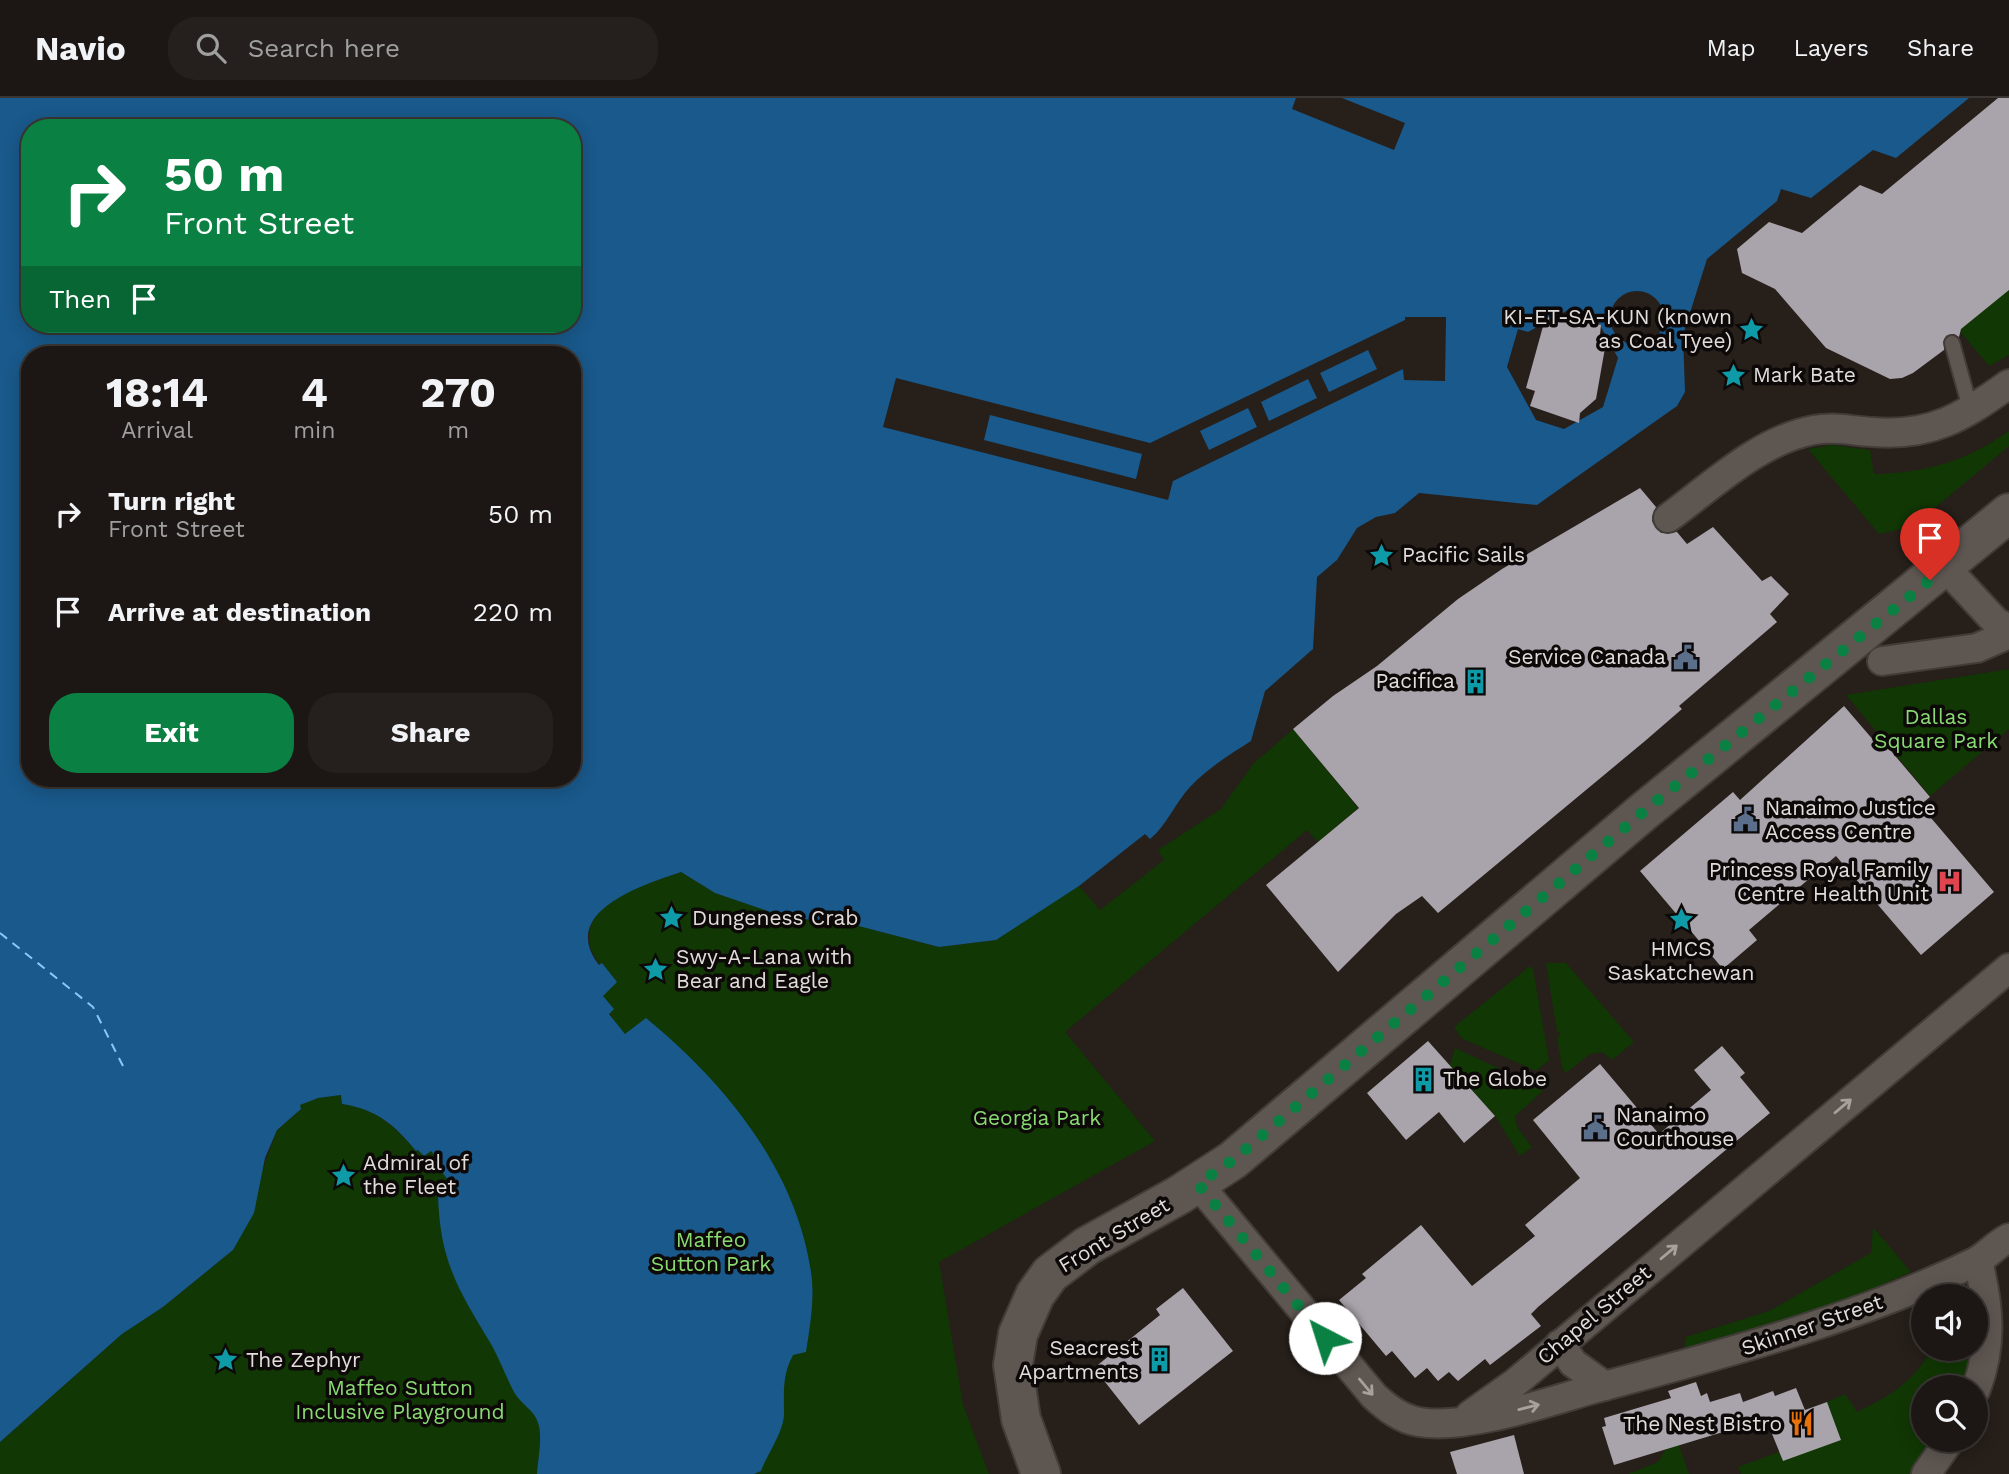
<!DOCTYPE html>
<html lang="en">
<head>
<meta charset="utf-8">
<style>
	:root { --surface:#1c1714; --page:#25201d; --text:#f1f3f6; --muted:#a09fa0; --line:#3a3634; --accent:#0b8043 }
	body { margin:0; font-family:"Work Sans",sans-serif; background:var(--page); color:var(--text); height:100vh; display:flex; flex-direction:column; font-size:26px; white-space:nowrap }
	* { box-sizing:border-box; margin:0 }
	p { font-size:23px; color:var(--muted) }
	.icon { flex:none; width:38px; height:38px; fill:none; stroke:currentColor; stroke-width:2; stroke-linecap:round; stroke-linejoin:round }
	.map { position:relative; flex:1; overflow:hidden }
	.drawer { position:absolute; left:21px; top:248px; width:560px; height:441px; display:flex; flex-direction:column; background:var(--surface); border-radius:28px; box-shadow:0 4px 18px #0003,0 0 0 2px var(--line) }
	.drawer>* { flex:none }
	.guide { position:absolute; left:21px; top:21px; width:560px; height:214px; border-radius:28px; box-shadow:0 4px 18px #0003,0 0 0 2px var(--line); background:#0b8043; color:#fff; overflow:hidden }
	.fabs { position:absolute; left:1911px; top:1186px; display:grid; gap:14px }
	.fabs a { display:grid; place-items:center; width:77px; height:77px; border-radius:50%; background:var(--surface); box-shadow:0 4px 18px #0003,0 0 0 2px var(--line); font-size:35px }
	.pin { position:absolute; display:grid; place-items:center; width:60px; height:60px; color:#fff; margin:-72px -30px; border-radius:50% 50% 50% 0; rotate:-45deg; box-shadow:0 0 7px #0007 }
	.pin .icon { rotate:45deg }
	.me { position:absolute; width:77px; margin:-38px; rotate:320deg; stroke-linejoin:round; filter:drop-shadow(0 0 5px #0008) }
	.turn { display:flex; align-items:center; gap:24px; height:147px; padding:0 28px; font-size:32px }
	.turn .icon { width:91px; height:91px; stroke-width:2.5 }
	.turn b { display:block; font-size:49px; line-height:60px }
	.then { display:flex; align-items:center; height:66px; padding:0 28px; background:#0003; gap:14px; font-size:26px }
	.eta { display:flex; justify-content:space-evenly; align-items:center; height:119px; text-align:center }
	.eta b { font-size:42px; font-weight:700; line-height:49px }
	.button { display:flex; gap:14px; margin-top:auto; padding:14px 28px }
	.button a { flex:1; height:80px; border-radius:28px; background:var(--accent); color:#fff; font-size:28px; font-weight:700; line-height:80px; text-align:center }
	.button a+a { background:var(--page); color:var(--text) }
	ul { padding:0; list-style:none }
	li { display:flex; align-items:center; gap:21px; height:98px; padding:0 28px }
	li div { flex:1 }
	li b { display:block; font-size:26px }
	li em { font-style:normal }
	header { display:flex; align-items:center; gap:42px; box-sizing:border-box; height:98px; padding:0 35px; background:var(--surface); border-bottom:2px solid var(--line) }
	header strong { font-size:33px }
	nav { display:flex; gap:38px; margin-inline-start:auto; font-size:24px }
	.search { width:490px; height:63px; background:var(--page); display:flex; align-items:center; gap:18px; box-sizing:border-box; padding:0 24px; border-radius:28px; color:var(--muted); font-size:26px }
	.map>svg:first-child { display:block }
	.green { fill:#113704 }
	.water { fill:#19598b; fill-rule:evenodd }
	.pier { fill:#261f1a; fill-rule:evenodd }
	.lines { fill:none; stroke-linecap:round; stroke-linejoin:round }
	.ferry { stroke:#8dc6fb; stroke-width:2; stroke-dasharray:9 7; stroke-linecap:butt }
	.building { fill:#a9a3ab }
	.lane-casing { stroke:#423c38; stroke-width:18 }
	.street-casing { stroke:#423c38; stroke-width:32 }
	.secondary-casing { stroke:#423c38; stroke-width:42 }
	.lane { stroke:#5e5651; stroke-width:14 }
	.street { stroke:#5e5651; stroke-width:28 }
	.secondary { stroke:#5e5651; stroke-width:38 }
	.oneway { stroke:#a7a09c }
	.route { stroke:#0b8043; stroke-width:12; stroke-dasharray:0 21.6 }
	.labels { text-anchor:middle; stroke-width:7; stroke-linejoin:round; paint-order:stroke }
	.poi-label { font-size:21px; fill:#e2ddda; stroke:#0c0908; text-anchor:start }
	.park-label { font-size:21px; fill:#89da73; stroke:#0c0908 }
	.street-label { font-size:21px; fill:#e2ddda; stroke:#0c0908 }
</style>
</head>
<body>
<header>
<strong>Navio</strong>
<div class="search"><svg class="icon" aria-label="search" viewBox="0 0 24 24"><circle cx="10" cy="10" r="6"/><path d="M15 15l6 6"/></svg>Search here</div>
<nav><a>Map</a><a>Layers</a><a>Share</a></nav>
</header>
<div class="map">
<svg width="2009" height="1376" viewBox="0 0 2009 1376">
	<rect width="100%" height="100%" fill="#261f1a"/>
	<!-- green -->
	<g class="green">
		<polygon points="2009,186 2009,257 1989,268 1954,226"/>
		<path d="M2009 333V348L1912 429 1879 436 1808 351 1832 347 1870 352 1874 376C1925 375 1967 363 2009 333Z"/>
		<polygon points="2009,571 2009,631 1930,698 1846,597"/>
		<path d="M1293 631 1358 710 1318 744 1307 732 1065 934 1155 1043 939 1164 963 1307 989 1376H0V1344L122 1236 163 1209 233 1152 277 1032 301 1011 299 1007 318 1000 342 997V1006C376 1011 394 1027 416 1053L431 1052 436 1059 434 1061 625 936C612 922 604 908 602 889 601 882 602 873 600 867 597 861 592 856 590 848 581 801 648 785 681 774L715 795 785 819 851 826 939 849 996 842 1073 790 1079 788 1100 812 1164 762 1158 752 1221 711 1253 666Z"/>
		<polygon points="1546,865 1566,865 1634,944 1612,962 1602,954 1590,956 1566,975 1562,970 1557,939 1561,935 1557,934"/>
		<polygon points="1530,868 1533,871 1549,962 1536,973 1461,940 1454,929"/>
		<polygon points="1455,950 1509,975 1506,977 1508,979 1513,976 1540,988 1543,993 1515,1018 1517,1029 1532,1049 1520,1058 1495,1018 1450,967"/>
		<polygon points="1873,1129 1911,1174 1846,1202 1693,1253 1684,1251 1686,1239 1769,1213 1871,1155"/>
		<path d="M1933 1251H1974L1963 1290H1923V1342H1935L1910 1376H1741L1738 1369 1779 1354 1783 1363 1827 1304 1845 1296 1857 1314C1893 1296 1910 1286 1933 1251Z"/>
		<polygon points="1675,1336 1689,1376 1628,1376 1658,1364"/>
	</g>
	<!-- water -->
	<path class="water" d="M0 0H1969L1896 60 1873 52 1811 100 1781 91 1777 103 1707 161 1683 237 1685 294 1677 308 1537 407 1419 395 1395 415 1376 419 1357 430 1337 462 1317 479 1313 551 1265 593 1251 643C1229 657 1208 670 1190 689 1175 705 1167 727 1150 741L1145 736 1079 788 996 842 939 849 851 826 785 819 715 795 681 774C646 786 557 813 599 867L602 865 617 884 603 898 614 911 609 916 625 936 646 920C724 984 796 1071 811 1174 815 1201 810 1228 806 1254L793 1257C782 1278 784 1293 784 1316 784 1333 767 1357 761 1373L754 1376H537C538 1361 542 1342 539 1328 535 1311 522 1308 514 1294 506 1279 500 1262 491 1246 458 1191 440 1164 438 1097L446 1090 444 1086 448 1082 433 1062 436 1059 431 1053 424 1058 418 1052 416 1053C395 1027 376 1011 342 1006L341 997 318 1000 300 1007 301 1011 277 1032 265 1060 254 1115 233 1152 163 1209 122 1236 0 1344ZM30 30H572V226H30ZM30 257H572V681H30Z"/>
	<!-- pier -->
	<g class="pier">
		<polygon points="1296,0 1342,0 1405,25 1394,52 1292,11"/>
		<circle cx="1637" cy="220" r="27"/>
		<polygon points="1568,212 1596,220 1618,260 1603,309 1564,331 1536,322 1507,269 1518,231 1528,234"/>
		<path d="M1405 219H1446L1445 283 1404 282 1403 271 1173 383 1168 402 883 329 896 280 1150 345 1405 222ZM1368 252 1377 271 1329 294 1320 275ZM1308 281 1317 300 1269 323 1261 304ZM1248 310 1257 329 1209 352 1200 333ZM990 317 1142 356 1136 381 984 342Z"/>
	</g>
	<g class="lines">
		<!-- ferry -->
		<polyline class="ferry" points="0,835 93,909 123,968"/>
	</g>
	<!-- building -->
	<g class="building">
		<polygon points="1998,0 2009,0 2009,192 1961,231 1959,239 1954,236 1946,238 1944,252 1913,275 1902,280 1890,281 1826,250 1775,191 1742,175 1737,151 1769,124 1802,135 1860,87 1882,96"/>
		<polygon points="1557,215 1601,227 1599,246 1605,250 1596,301 1580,315 1579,325 1530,308 1535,293 1526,290 1545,221"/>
		<polygon points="1640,390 1656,409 1652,423 1661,435 1677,434 1687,446 1713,429 1762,483 1771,478 1789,496 1770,516 1777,524 1679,608 1682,611 1645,643 1438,815 1422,798 1396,816 1338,874 1266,787 1359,710 1293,631 1333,598 1377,568 1458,501 1502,471"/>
		<polygon points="1844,608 1881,651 1886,647 1930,699 1920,707 1994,794 1921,857 1836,758 1749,832 1757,842 1723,871 1640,773 1733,694 1740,702"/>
		<polygon points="1428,943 1495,1018 1464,1045 1439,1014 1406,1042 1367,995"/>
		<polygon points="1722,948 1745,975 1740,979 1770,1015 1538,1209 1531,1216 1541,1228 1490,1267 1485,1261 1458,1283 1449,1274 1438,1283 1427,1270 1415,1280 1392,1253 1386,1258 1339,1202 1366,1180 1362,1176 1421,1127 1472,1188 1535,1138 1525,1127 1580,1080 1533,1022 1600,966 1659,1036 1711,992 1694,972"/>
		<polygon points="1183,1190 1233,1253 1139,1327 1094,1270 1160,1217 1156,1211"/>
		<polygon points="1696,1284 1701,1298 1707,1295 1710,1304 1740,1295 1743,1304 1773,1293 1775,1298 1796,1290 1805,1312 1827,1304 1841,1342 1783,1363 1766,1321 1614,1367 1602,1329 1606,1328 1604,1320 1671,1300 1668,1293"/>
		<polygon points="1514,1337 1524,1376 1457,1376 1450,1354"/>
	</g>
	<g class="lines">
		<defs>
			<polyline id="lane" points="1952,245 1971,313"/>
			<g id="street">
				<path d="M1668 420C1712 388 1759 342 1814 332 1834 328 1852 333 1872 334 1931 339 1963 319 2009 286"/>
				<polyline points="1945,469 1996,524 2009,531"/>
				<polyline points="1882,563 1977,550 2009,536"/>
				<path d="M1198 1086 1374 1298C1387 1310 1401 1321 1419 1324 1464 1332 1542 1306 1586 1293 1718 1257 1851 1224 1975 1164 1987 1158 1996 1146 2009 1140"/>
				<polyline points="1560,1246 1573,1265 1605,1288"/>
				<path d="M1976 1291C1993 1246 1989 1209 1978 1163"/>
				<polyline points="1470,1317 1515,1285 2009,870"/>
				<polyline points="1926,1376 1950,1342"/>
			</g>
			<polyline id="secondary" points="1041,1376 1021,1321 1013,1267 1018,1236 1035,1197 1050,1176 1087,1148 1179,1097 1233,1062 1643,714 2009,415"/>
		</defs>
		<!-- lane casing -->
		<use href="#lane" class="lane-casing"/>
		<!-- street casing -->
		<use href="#street" class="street-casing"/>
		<!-- secondary casing -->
		<use href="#secondary" class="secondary-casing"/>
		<!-- lane -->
		<use href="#lane" class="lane"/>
		<!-- street -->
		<use href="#street" class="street"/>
		<!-- secondary -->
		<use href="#secondary" class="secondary"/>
	</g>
	<!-- one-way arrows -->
	<defs><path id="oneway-shaft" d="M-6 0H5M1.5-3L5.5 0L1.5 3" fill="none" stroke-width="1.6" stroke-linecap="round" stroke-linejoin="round" transform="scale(1.75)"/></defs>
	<g class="oneway">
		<use href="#oneway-shaft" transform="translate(1843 1008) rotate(-40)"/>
		<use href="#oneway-shaft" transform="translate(1669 1154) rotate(-40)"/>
		<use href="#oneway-shaft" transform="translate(1366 1289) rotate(50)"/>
		<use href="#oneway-shaft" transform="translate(1529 1309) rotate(-14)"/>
	</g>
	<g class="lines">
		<!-- route -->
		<polyline class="route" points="1325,1240 1198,1086 1233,1062 1643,714 1930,482"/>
	</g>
	<!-- icons -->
	<defs>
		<symbol id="sight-bare" viewBox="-9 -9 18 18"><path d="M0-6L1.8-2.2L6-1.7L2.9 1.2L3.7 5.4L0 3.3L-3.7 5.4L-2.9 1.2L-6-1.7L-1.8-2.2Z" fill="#0f9aa8" stroke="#0c0908" stroke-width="2.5" paint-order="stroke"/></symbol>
		<symbol id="civic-bare" viewBox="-9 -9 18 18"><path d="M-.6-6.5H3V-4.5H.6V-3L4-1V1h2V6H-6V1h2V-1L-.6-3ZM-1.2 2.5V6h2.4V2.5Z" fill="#5c6f8a" stroke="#0c0908" stroke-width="2.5" paint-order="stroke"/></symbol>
		<symbol id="building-bare" viewBox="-9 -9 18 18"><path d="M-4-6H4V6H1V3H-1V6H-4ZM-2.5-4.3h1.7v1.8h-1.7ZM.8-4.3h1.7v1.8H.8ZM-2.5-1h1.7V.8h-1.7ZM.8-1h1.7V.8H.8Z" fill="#0f9aa8" stroke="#0c0908" stroke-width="2.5" paint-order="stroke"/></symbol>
		<symbol id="hospital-bare" viewBox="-9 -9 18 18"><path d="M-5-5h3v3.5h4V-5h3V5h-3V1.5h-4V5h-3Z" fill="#e0444e" stroke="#0c0908" stroke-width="2.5" paint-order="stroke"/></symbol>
		<symbol id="restaurant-bare" viewBox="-9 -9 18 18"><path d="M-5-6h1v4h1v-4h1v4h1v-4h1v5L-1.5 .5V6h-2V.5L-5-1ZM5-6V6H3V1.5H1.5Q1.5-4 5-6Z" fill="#e8710a" stroke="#0c0908" stroke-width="2.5" paint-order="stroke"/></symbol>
	</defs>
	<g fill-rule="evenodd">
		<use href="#sight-bare" x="1734" y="214" width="35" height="35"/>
		<use href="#sight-bare" x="1716" y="260" width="35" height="35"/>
		<use href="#sight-bare" x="1364" y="440" width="35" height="35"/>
		<use href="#civic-bare" x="1668" y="542" width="35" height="35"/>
		<use href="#building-bare" x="1458" y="566" width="35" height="35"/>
		<use href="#civic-bare" x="1728" y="704" width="35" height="35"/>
		<use href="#hospital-bare" x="1932" y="766" width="35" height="35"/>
		<use href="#sight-bare" x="654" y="802" width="35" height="35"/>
		<use href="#sight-bare" x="1664" y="804" width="35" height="35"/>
		<use href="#sight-bare" x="638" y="854" width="35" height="35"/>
		<use href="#building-bare" x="1406" y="964" width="35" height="35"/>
		<use href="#civic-bare" x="1578" y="1012" width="35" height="35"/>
		<use href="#sight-bare" x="326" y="1060" width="35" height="35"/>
		<use href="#sight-bare" x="208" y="1244" width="35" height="35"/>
		<use href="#building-bare" x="1142" y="1244" width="35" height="35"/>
		<use href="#restaurant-bare" x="1784" y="1308" width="35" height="35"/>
	</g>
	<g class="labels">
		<!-- poi labels -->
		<g class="poi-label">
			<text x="1732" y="226" text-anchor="end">KI-ET-SA-KUN (known<tspan x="1732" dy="24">as Coal Tyee)</tspan></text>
			<text x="1753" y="284">Mark Bate</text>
			<text x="1402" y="464">Pacific Sails</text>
			<text x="1666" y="566" text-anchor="end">Service Canada</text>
			<text x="1455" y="590" text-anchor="end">Pacifica</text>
			<text x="1765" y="717">Nanaimo Justice<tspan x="1765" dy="24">Access Centre</tspan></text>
			<text x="1929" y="779" text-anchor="end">Princess Royal Family<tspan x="1929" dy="24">Centre Health Unit</tspan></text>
			<text x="692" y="827">Dungeness Crab</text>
			<text x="1681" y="858" text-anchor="middle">HMCS<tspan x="1681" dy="24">Saskatchewan</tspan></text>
			<text x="676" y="866">Swy-A-Lana with<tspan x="676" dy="24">Bear and Eagle</tspan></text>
			<text x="1443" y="988">The Globe</text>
			<text x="1616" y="1024">Nanaimo<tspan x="1616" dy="24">Courthouse</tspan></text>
			<text x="363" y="1072">Admiral of<tspan x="363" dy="24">the Fleet</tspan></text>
			<text x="1139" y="1257" text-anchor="end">Seacrest<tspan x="1139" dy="24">Apartments</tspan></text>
			<text x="246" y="1269">The Zephyr</text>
			<text x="1782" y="1333" text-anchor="end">The Nest Bistro</text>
		</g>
		<!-- park labels -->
		<g class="park-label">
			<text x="1936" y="626">Dallas<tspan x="1936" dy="24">Square Park</tspan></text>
			<text x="1037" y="1027">Georgia Park</text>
			<text x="711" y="1149">Maffeo<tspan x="711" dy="24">Sutton Park</tspan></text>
			<text x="400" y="1297">Maffeo Sutton<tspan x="400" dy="24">Inclusive Playground</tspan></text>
		</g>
		<!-- street labels -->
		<g class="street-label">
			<text transform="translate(1114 1137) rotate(-31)" y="7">Front Street</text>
			<text transform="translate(1594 1217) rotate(-40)" y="7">Chapel Street</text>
			<text transform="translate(1812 1227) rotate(-19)" y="7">Skinner Street</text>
		</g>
	</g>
</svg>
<div class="fabs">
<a><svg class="icon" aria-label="sound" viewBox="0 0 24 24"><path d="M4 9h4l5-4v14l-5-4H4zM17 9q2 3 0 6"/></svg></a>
<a><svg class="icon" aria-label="search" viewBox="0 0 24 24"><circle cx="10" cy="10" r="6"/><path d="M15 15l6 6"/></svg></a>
</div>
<div class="pin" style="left:1930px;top:482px;background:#d93025"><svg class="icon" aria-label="arrive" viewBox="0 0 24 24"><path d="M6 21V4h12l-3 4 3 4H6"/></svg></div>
<svg class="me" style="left:1325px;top:1240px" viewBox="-20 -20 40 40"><circle r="19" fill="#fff"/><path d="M0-13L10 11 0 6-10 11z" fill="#0b8043"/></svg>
<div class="guide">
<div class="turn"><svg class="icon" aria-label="right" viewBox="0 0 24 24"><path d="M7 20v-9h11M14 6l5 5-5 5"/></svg><div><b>50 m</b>Front Street</div></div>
<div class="then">Then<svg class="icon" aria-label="arrive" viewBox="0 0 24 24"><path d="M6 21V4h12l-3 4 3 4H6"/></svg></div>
</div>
<section class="drawer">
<div class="eta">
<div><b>18:14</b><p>Arrival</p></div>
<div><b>4</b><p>min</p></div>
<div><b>270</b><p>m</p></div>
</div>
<ul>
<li><svg class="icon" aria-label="right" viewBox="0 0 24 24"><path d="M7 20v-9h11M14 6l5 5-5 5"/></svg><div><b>Turn right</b><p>Front Street</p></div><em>50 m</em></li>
<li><svg class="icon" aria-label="arrive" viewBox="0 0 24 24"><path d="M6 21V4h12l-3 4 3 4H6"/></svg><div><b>Arrive at destination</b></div><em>220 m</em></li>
</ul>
<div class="button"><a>Exit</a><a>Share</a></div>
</section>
</div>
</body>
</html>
